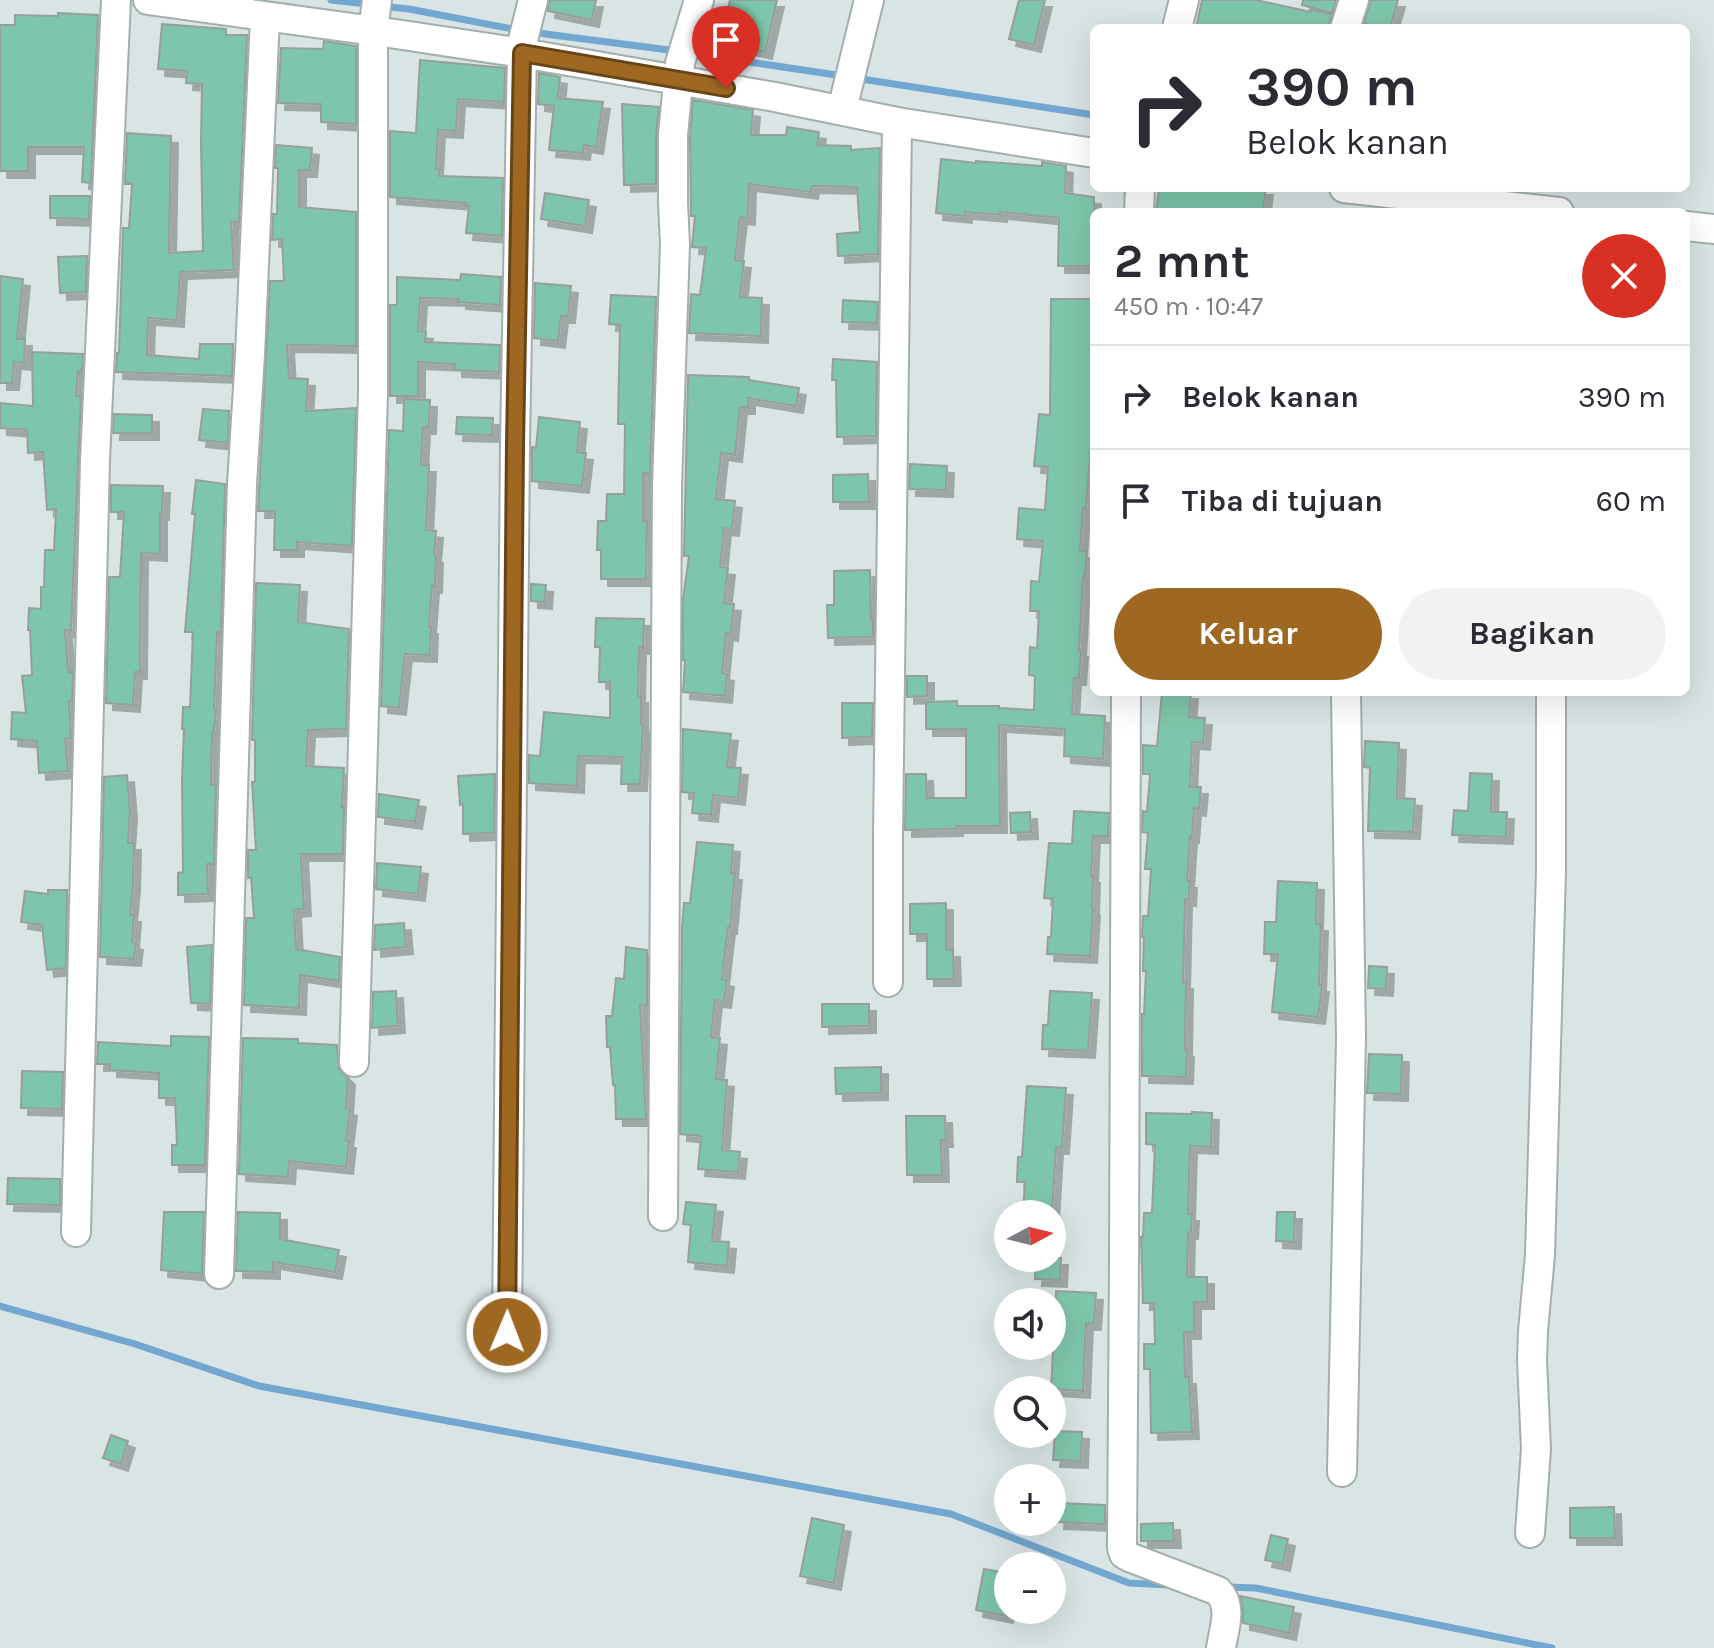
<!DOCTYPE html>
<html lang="id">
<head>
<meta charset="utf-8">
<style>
	:root { --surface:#fff; --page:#f2f2f3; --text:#2b2b33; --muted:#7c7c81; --line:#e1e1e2; --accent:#9e6822 }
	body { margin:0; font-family:Karla,sans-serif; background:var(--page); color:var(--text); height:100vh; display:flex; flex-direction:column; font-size:30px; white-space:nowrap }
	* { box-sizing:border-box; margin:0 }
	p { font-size:26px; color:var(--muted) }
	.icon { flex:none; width:44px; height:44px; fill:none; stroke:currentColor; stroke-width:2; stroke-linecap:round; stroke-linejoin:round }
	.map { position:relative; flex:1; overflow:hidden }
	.sheet { position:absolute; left:1090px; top:208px; width:600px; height:488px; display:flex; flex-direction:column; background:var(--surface); border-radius:12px; box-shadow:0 8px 32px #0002 }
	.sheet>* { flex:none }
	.top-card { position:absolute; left:1090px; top:24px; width:600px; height:168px; border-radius:12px; box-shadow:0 8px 32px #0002; background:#fff; color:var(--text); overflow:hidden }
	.needle { width:52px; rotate:83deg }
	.fabs { position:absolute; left:994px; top:1200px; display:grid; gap:16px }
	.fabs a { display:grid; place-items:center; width:72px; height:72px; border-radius:50%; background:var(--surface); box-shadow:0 8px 32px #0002; font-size:40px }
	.pin { position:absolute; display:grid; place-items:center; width:68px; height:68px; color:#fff; margin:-82px -34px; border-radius:50% 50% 50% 0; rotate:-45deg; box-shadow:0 0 8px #0007 }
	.pin .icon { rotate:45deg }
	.me { position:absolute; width:88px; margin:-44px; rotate:1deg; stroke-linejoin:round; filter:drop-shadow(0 0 6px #0008) }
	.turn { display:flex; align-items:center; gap:28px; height:168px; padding:0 24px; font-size:36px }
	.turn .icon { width:104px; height:104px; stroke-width:2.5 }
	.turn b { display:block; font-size:56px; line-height:68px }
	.round { display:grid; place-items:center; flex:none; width:84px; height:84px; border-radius:42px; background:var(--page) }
	.summary { display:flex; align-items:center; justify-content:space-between; height:136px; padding:0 24px }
	h1 { font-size:48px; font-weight:700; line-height:60px }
	.primary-button { display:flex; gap:16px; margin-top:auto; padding:16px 24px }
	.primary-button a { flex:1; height:92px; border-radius:48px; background:var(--accent); color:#fff; font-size:32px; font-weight:700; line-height:92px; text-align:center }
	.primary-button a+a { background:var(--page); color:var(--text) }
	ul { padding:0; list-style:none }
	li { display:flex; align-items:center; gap:24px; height:104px; padding:0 24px; border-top:2px solid var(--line) }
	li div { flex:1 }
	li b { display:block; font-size:30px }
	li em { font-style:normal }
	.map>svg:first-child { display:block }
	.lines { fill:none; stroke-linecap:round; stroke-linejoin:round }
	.stream { stroke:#72a7d0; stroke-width:7 }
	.building { fill:#7ec6ab; stroke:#969f9b; stroke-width:2; filter:url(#shadow) }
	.minor-casing { stroke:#a3aead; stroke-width:32 }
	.minor { stroke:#fff; stroke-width:28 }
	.route-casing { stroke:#674416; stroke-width:20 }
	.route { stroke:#9e6822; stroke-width:14 }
</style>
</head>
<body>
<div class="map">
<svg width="1714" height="1648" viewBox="0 0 1714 1648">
	<defs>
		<filter id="shadow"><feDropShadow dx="7" dy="7" stdDeviation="0" flood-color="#0004"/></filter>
	</defs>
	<rect width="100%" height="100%" fill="#d9e4e4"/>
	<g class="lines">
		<!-- stream -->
		<g class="stream">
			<polyline points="331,0 368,4"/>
			<polyline points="381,6 409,9 518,30"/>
			<polyline points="530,32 677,51"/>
			<polyline points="689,53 843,76"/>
			<polyline points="855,78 1094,115"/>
			<polyline points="0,1306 135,1344 259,1386 951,1514 1129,1583 1169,1585"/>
			<polyline points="1225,1587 1256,1588 1552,1648"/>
		</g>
	</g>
	<!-- building -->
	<g class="building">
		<polygon points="550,0 596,0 592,20 548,11"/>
		<polygon points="730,0 777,0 765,52 720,42"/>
		<polygon points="1019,0 1045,0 1034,45 1009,39"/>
		<polygon points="1202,0 1256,0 1311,12 1311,10 1332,14 1328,28 1196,28"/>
		<polygon points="1303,0 1336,0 1332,13 1302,5"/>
		<polygon points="1371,0 1398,0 1390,28 1381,28 1364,23"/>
		<polygon points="58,13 98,15 91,183 82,182 84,147 28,147 28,171 0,171 0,25 15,25 15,15 58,16"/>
		<polygon points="162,24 226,29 226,35 247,35 239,222 231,222 234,270 180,272 177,320 148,318 147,355 199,359 200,344 233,344 232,376 116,372 117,353 119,353 123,228 129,228 132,184 125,184 127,133 171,136 169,253 203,251 201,142 202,84 186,83 187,71 158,69"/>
		<polygon points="324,41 356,46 356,124 321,122 321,104 278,103 281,48 323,49"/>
		<polygon points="420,60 505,68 504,102 458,99 456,131 438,130 436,169 440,169 439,176 503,178 502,236 466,233 469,206 466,206 466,203 390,197 390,131 416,133"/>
		<polygon points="539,73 560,77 558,98 603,102 596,147 584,145 583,153 549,150 554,106 538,104"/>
		<polygon points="693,100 753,110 751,135 786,135 787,127 819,132 817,145 851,146 851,150 880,148 878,254 838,256 837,234 860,232 857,187 812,186 811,192 749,184 748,218 740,217 735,260 744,261 740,297 762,298 761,336 689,333 691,294 700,295 706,248 692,247 695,216 691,216 690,136"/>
		<polygon points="622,104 659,107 656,135 656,184 624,185"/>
		<polygon points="276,145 312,148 310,170 299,170 299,207 356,212 356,346 287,345 289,378 308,379 306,411 356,408 352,546 297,542 297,550 274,550 275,511 258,511 270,281 284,281 282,239 272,240 273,214 277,214 278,168 275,168"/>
		<polygon points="941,159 976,163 976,161 1042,166 1042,162 1066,166 1065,193 1094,197 1094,266 1058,266 1059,218 1000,212 1000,215 965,212 965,216 936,213"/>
		<polygon points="1159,188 1266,188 1263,212 1156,212"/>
		<polygon points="545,193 589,200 585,226 541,219"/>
		<polygon points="50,196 90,196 89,219 50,218"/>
		<polygon points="87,256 86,292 60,293 58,257"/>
		<polygon points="461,274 501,277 500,305 459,302 459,299 420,298 418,331 426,332 425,342 500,345 499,372 455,370 455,364 418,362 418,396 390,396 390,305 397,305 397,277 460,280"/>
		<polygon points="0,276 23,279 17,339 25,339 24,363 14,362 12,383 0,383"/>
		<polygon points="535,283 571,286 568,316 561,316 558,341 534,338"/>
		<polygon points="611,295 656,297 650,473 643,473 643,521 647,521 646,579 601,579 601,550 597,550 598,521 606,521 607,494 624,494 625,424 618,424 620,325 609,324"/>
		<polygon points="1051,299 1094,299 1094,405 1086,508 1083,508 1080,551 1087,551 1085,576 1083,576 1079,650 1081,650 1079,678 1074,678 1072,714 1105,716 1103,759 1064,756 1065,729 999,725 1000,826 956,826 956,829 905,830 906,774 926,774 927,798 966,798 966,729 926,729 926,702 957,701 957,706 999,706 999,708 1034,710 1035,676 1029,675 1030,647 1037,648 1039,611 1030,611 1031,581 1039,582 1043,541 1017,539 1019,508 1045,510 1048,467 1034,466 1039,414 1050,415"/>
		<polygon points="843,300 878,302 877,323 842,322"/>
		<polygon points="32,352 83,354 82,371 78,371 76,396 81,396 71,631 65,630 68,672 73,672 72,701 69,701 71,738 65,739 68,771 39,773 37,741 11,739 12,712 26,713 22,676 32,675 30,630 28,630 29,608 41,609 41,587 44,587 45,550 54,550 56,509 47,510 43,452 28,453 27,430 0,428 0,403 33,406"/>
		<polygon points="833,359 877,362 876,436 837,437 836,380 832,380"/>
		<polygon points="688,375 749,377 749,380 799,388 796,406 748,398 748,407 740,407 735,455 721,453 716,499 735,501 732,529 724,528 720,567 728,568 724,603 734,604 731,634 726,633 722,673 727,674 725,696 683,692 685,660 683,660 683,599 689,556 684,556"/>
		<polygon points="404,399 430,400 429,427 423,427 421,465 429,465 426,530 436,531 434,555 436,556 435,586 432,586 429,627 431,627 430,655 405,654 399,708 381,706 389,430 403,431"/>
		<polygon points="203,409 229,411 228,443 199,440"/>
		<polygon points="114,414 152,415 152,433 113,433"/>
		<polygon points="457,417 493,418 492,435 456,434"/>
		<polygon points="539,417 580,422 577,452 586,453 582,486 532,481 532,447 536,448"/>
		<polygon points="910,464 947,466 946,490 909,489"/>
		<polygon points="868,474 869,502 833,502 833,475"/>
		<polygon points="196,480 225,484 221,632 217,632 214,709 216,710 214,731 212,731 211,785 216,785 214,864 207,864 208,894 178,895 178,873 183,872 182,778 184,729 182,729 183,707 190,707 193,632 185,632 195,514 192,514"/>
		<polygon points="111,485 163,486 162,513 160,513 160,554 141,553 140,672 135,672 133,705 106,703 109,577 120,577 124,512 111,512"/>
		<polygon points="870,570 871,620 873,620 873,637 828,638 827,605 834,605 834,571"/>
		<polygon points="256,583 300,585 298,622 349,629 346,729 308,730 306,766 344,768 342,807 344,807 343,854 301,854 304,909 294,910 296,949 340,957 339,981 300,975 299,1008 244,1005 246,918 254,918 251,877 248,878 248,850 256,850 252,782 255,782 255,740 252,740"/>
		<polygon points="531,584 546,585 545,602 531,601"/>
		<polygon points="596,618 644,619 643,647 639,647 638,696 641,696 641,725 643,725 640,784 621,784 622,757 578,756 577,786 529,783 529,755 540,756 544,712 610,718 610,682 599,682 600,647 595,647"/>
		<polygon points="907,676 927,676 927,696 907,697"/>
		<polygon points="1162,692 1191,692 1189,717 1205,718 1203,743 1192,742 1190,787 1201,787 1199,809 1194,808 1192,836 1190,836 1187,881 1190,881 1189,899 1185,899 1183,982 1186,982 1185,1050 1187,1050 1186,1077 1142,1076 1142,1014 1144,1014 1146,971 1143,971 1144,938 1142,937 1143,916 1148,916 1151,869 1145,869 1148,833 1142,832 1143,811 1147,812 1150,774 1143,774 1143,745 1157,746"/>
		<polygon points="842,703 873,703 872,737 842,738"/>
		<polygon points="683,729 731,734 727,767 741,768 738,798 713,795 711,815 692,813 694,793 682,792"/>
		<polygon points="1365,741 1399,743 1397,798 1415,799 1413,832 1368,831 1370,768 1364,767"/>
		<polygon points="1470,773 1492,774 1491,812 1507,812 1506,837 1452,835 1454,810 1468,811"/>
		<polygon points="495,774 494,833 463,834 463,804 460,805 458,776"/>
		<polygon points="127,775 130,811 128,843 134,843 133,885 130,915 134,915 132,942 136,943 134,959 100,957 104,777"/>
		<polygon points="379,794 419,800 415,822 378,817"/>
		<polygon points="1074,811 1109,813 1108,836 1093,836 1091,876 1093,876 1092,909 1093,909 1090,956 1047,954 1048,937 1051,937 1053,899 1044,898 1049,843 1072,844"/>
		<polygon points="1030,812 1031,832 1011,833 1010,813"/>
		<polygon points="697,842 733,845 731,873 735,873 730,927 728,927 722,979 727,980 724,1001 715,1000 711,1037 720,1038 716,1079 727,1080 722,1150 740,1152 738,1172 698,1169 701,1136 680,1134 682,929 684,903 690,903"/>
		<polygon points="377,863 421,867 418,894 376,889"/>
		<polygon points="1278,881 1317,883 1316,924 1321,924 1319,985 1322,985 1318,1017 1272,1012 1278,954 1264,954 1265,922 1276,922"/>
		<polygon points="48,890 67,890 66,968 47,970 42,925 21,922 25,891 48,894"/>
		<polygon points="946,903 946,950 953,950 954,979 927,979 927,934 910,934 910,904"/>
		<polygon points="404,923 406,947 374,950 375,925"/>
		<polygon points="212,945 210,1004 191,1003 187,947"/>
		<polygon points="626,947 647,950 647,1006 640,1005 646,1119 616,1119 615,1085 613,1085 610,1047 607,1047 606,1016 612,1016 616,978 624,979"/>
		<polygon points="1369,966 1387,967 1386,989 1368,988"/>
		<polygon points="396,991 398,1026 372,1028 373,992"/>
		<polygon points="1050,991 1092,993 1088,1051 1042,1049 1043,1025 1048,1025"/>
		<polygon points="822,1004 869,1004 869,1026 822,1027"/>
		<polygon points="171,1036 209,1037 205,1165 172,1165 172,1145 177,1145 175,1098 159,1098 159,1073 110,1070 110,1064 97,1064 98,1042 171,1046"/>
		<polygon points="243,1038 298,1039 298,1043 337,1045 339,1069 348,1078 346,1108 350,1109 346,1141 349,1141 346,1167 289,1161 288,1177 239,1174"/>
		<polygon points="1369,1054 1402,1055 1401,1094 1367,1093"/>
		<polygon points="881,1067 881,1093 836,1094 835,1068"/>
		<polygon points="22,1071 63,1072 62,1109 21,1108"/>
		<polygon points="1027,1086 1066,1088 1062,1147 1056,1147 1052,1214 1023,1214 1025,1182 1017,1182 1018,1157 1022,1157"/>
		<polygon points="1192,1112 1212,1113 1211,1147 1190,1146 1188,1214 1192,1214 1191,1232 1188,1232 1187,1277 1207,1277 1207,1302 1194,1302 1194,1332 1184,1332 1185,1377 1189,1377 1192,1432 1151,1433 1150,1369 1144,1369 1144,1344 1155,1344 1154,1303 1143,1303 1141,1237 1143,1237 1144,1213 1152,1213 1155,1145 1146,1144 1146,1113 1192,1114"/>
		<polygon points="906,1116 945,1116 946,1140 941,1140 942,1175 907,1175"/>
		<polygon points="8,1178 60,1179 60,1205 7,1204"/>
		<polygon points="686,1202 716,1205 712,1241 729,1242 727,1266 688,1262 691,1225 683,1224"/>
		<polygon points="164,1212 204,1212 202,1274 161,1270"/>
		<polygon points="238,1212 280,1213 280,1239 339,1250 335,1272 273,1262 273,1272 236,1271"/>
		<polygon points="1277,1212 1295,1212 1294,1242 1276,1241"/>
		<polygon points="1036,1258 1061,1258 1060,1280 1035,1279"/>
		<polygon points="1056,1291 1096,1293 1094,1323 1086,1323 1083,1391 1051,1389"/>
		<polygon points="1055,1431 1082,1432 1081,1461 1053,1460"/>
		<polygon points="111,1435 128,1441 121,1464 103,1458"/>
		<polygon points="1058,1503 1105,1505 1105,1524 1057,1522"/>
		<polygon points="1614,1507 1615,1538 1570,1538 1570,1508"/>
		<polygon points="812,1518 844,1525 834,1583 800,1576"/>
		<polygon points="1173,1523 1174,1541 1141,1541 1141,1524"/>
		<polygon points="1271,1535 1288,1539 1283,1564 1265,1560"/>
		<polygon points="984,1569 1008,1573 1008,1605 1006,1616 976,1610"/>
		<polygon points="1240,1596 1294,1607 1289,1633 1243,1623 1243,1608"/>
	</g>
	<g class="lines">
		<defs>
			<g id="minor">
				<polyline points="148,0 389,33 522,53 775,97 897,122 1094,153"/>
				<polyline points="1177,28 1184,0"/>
				<polyline points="1345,28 1354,0"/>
				<polyline points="842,110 869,0"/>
				<polyline points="1344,188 1559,212"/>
				<polyline points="1139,212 1140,188"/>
				<polyline points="1686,226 1714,229"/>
				<path d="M1126 692 1124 1261 1122 1548 1124 1554 1129 1557 1218 1591C1233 1606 1224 1629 1221 1648"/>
				<polyline points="888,982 888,835 897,122"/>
				<polyline points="354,1062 373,393 373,31 377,0"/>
				<polyline points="663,1216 667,487 675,244 673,203 673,135 680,63 699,0"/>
				<polyline points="76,1232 95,461 116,0"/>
				<polyline points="219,1274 242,484 250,355 265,17"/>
				<polyline points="507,1332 515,444 522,53 523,40 533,0"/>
				<polyline points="1342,1472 1351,1038 1346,692"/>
				<polyline points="1530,1533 1536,1449 1532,1360 1533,1331 1540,1255 1551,871 1551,692"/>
			</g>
		</defs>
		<!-- minor casing -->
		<use href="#minor" class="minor-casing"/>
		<!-- minor -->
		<use href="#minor" class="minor"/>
	</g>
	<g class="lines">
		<defs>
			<polyline id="route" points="507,1332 515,444 522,53 726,88"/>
		</defs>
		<!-- route casing -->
		<use href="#route" class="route-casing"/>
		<!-- route -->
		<use href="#route" class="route"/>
	</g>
</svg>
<div class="fabs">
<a><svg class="needle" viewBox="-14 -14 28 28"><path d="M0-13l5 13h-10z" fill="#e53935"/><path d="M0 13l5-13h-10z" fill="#7c7c81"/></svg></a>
<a><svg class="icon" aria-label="sound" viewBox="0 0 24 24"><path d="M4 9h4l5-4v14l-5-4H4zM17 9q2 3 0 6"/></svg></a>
<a><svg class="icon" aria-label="search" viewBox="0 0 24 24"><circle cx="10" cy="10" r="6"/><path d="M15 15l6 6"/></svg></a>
<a>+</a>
<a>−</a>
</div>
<div class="pin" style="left:726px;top:88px;background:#d93025"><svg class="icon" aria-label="arrive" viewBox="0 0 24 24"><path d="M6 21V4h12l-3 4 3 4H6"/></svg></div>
<svg class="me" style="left:507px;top:1332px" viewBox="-20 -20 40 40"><circle r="17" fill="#9e6822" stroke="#fff" stroke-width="3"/><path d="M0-11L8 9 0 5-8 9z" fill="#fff"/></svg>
<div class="top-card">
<div class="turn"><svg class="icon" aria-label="right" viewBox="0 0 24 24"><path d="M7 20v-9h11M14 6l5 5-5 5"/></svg><div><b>390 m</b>Belok kanan</div></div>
</div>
<section class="sheet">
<div class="summary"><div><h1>2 mnt</h1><p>450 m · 10:47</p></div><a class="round" style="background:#d93025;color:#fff"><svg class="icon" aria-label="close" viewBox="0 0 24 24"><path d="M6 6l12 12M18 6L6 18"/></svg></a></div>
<ul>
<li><svg class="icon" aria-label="right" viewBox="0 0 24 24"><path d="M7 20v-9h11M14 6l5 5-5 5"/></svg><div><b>Belok kanan</b></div><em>390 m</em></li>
<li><svg class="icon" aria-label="arrive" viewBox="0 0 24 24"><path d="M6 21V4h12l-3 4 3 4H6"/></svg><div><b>Tiba di tujuan</b></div><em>60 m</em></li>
</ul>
<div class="primary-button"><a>Keluar</a><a>Bagikan</a></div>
</section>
</div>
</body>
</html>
